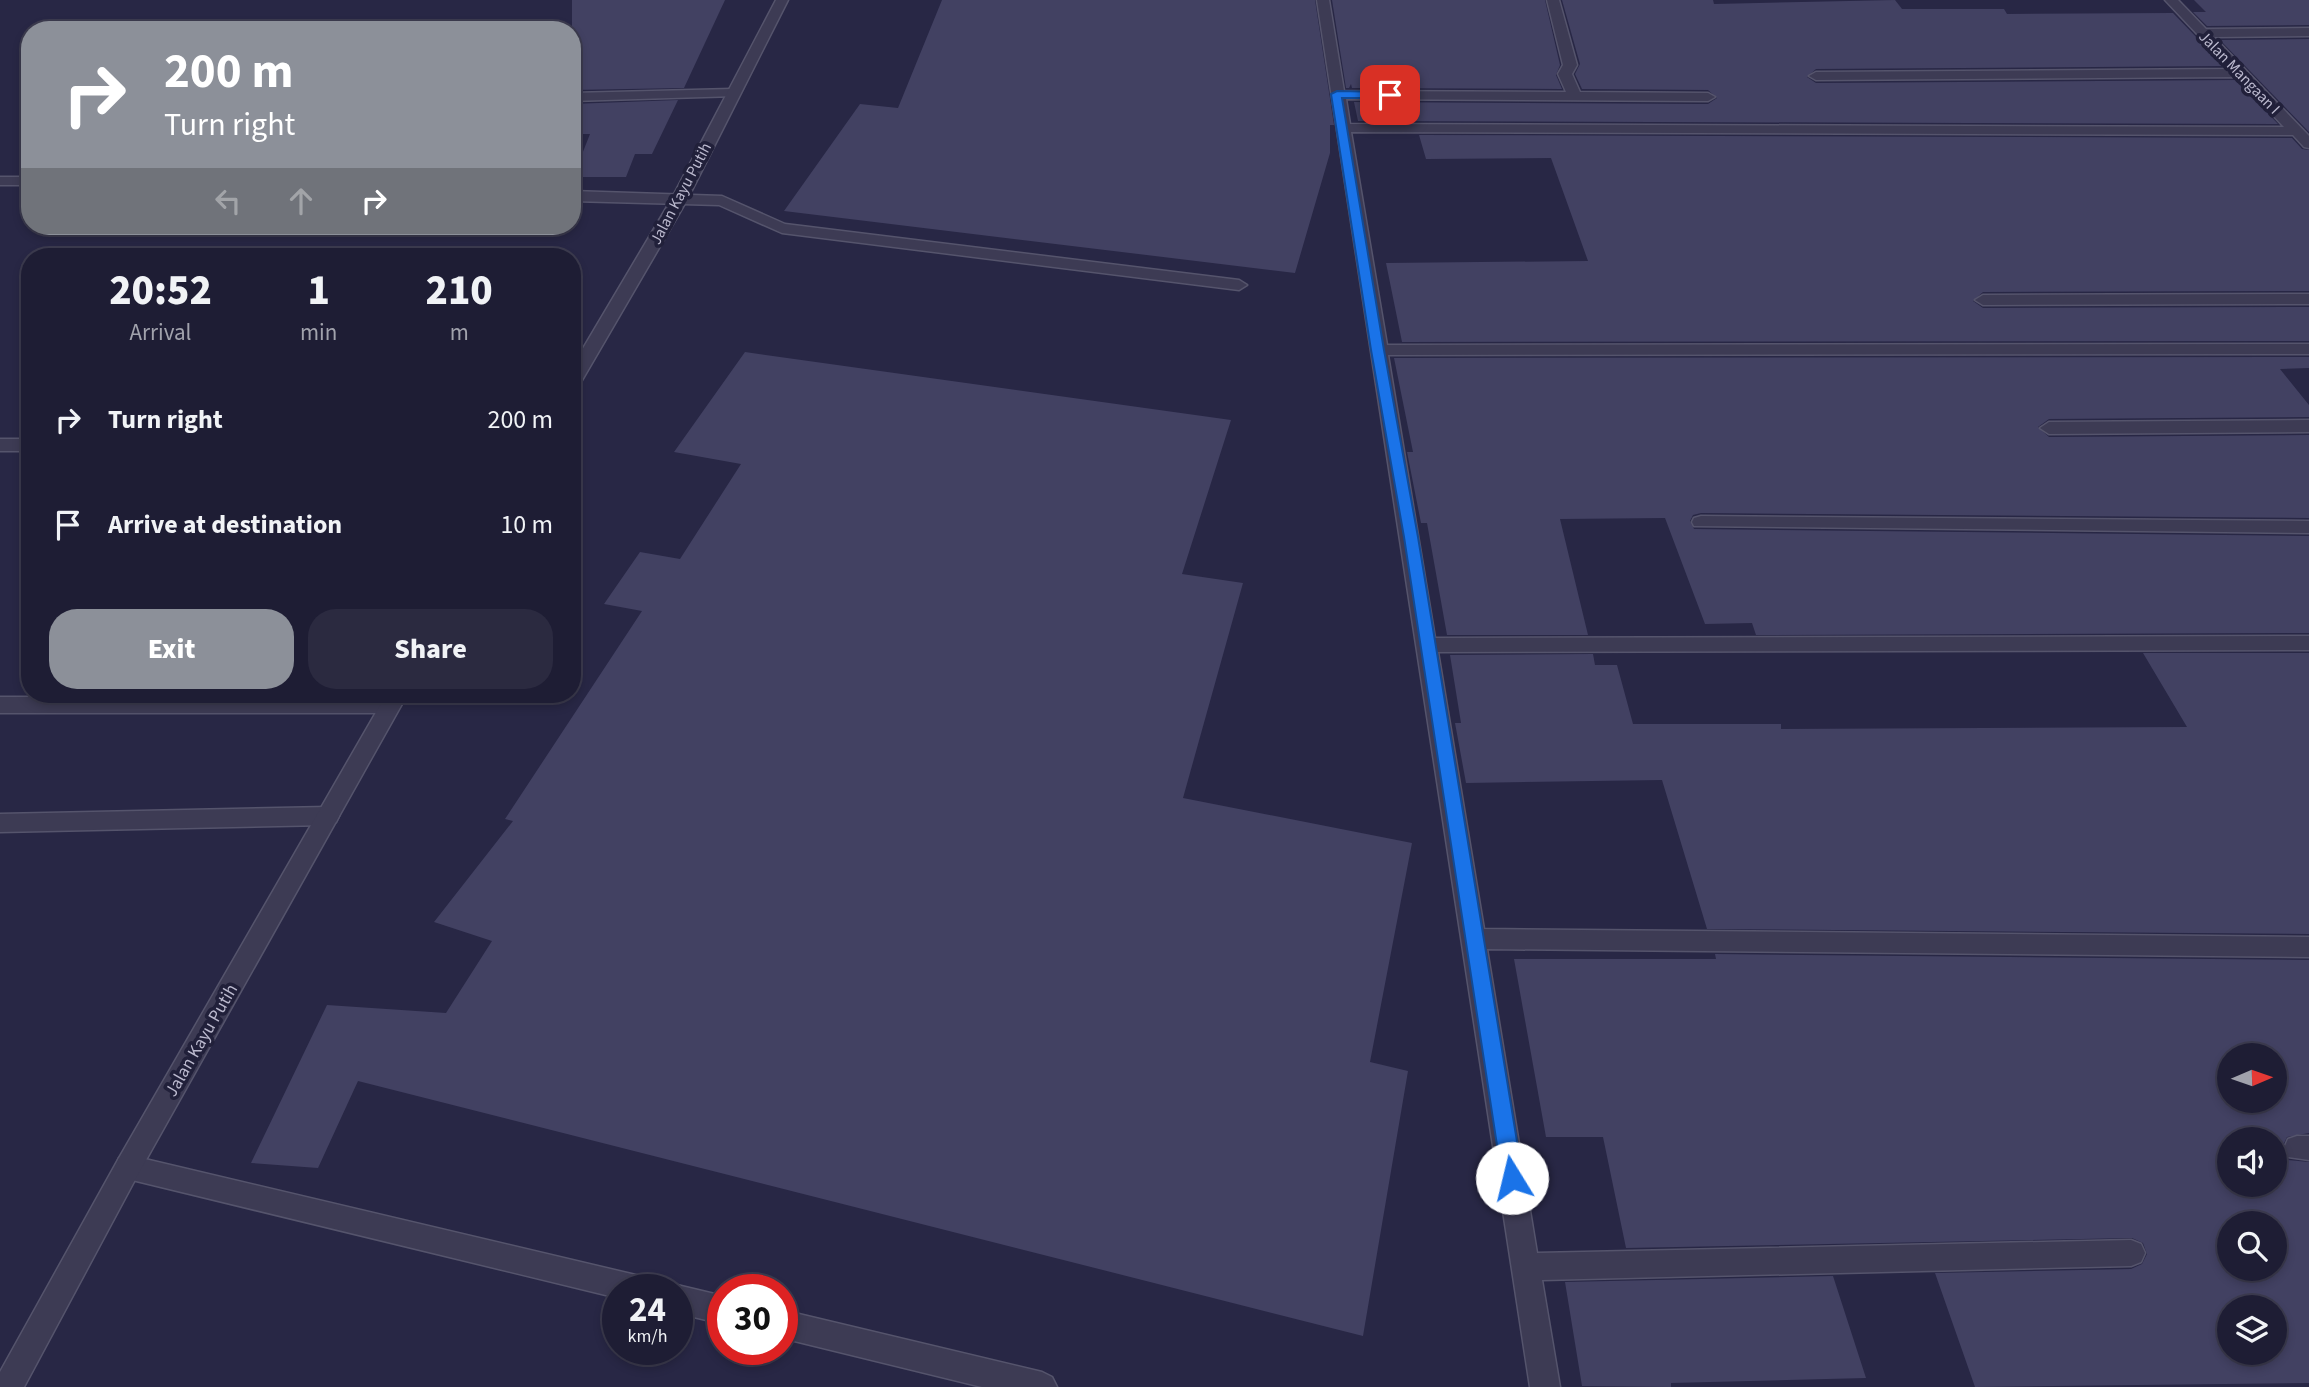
<!DOCTYPE html>
<html lang="en">
<head>
<meta charset="utf-8">
<style>
	:root { --surface:#1e1d34; --page:#2b2a40; --text:#f1f3f6; --muted:#a1a2ac; --line:#3c3b4f; --accent:#8c9099 }
	body { margin:0; font-family:"Source Sans 3",sans-serif; background:var(--page); color:var(--text); height:100vh; display:flex; flex-direction:column; font-size:26px; white-space:nowrap }
	* { box-sizing:border-box; margin:0 }
	p { font-size:23px; color:var(--muted) }
	.icon { flex:none; width:38px; height:38px; fill:none; stroke:currentColor; stroke-width:2; stroke-linecap:round; stroke-linejoin:round }
	.map { position:relative; flex:1; overflow:hidden }
	.drawer { position:absolute; left:21px; top:248px; width:560px; height:455px; display:flex; flex-direction:column; background:var(--surface); border-radius:28px; box-shadow:0 4px 10px #0003,0 0 0 2px var(--line) }
	.drawer>* { flex:none }
	.top-card { position:absolute; left:21px; top:21px; width:560px; height:214px; border-radius:28px; box-shadow:0 4px 10px #0003,0 0 0 2px var(--line); background:#8c9099; color:#fff; overflow:hidden }
	.needle { width:46px; rotate:88deg }
	.controls { position:absolute; left:2217px; top:1043px; display:grid; gap:14px }
	.controls a { display:grid; place-items:center; width:70px; height:70px; border-radius:50%; background:var(--surface); box-shadow:0 4px 10px #0003,0 0 0 2px var(--line); font-size:35px }
	.speed { position:absolute; left:602px; top:1274px; display:flex; gap:14px; font-size:35px; font-weight:700; text-align:center }
	.speed>* { display:grid; place-content:center; width:91px; height:91px; border-radius:50%; background:var(--surface); box-shadow:0 4px 10px #0003,0 0 0 2px var(--line); line-height:1 }
	.speed small { font-size:18px; font-weight:400 }
	.speed .limit { border:10px solid #d22; background:#fff; color:#111 }
	.pin { position:absolute; display:grid; place-items:center; width:60px; height:60px; color:#fff; margin:-30px; border-radius:14px; box-shadow:0 4px 10px #0006 }
	.me { position:absolute; width:77px; margin:-38px; rotate:351deg; stroke-linejoin:round; filter:drop-shadow(0 0 5px #0008) }
	.turn { display:flex; align-items:center; gap:24px; height:147px; padding:0 28px; font-size:32px }
	.turn .icon { width:91px; height:91px; stroke-width:2.5 }
	.turn b { display:block; font-size:49px; line-height:60px }
	.lanes { display:flex; align-items:center; height:66px; padding:0 28px; background:#0003; justify-content:center; gap:35px; direction:ltr }
	.lanes .off { opacity:.35 }
	.eta { display:flex; justify-content:space-evenly; align-items:center; height:119px; text-align:center }
	.eta b { font-size:42px; font-weight:800; line-height:49px }
	.cta { display:flex; gap:14px; margin-top:auto; padding:14px 28px }
	.cta a { flex:1; height:80px; border-radius:28px; background:var(--accent); color:#fff; font-size:28px; font-weight:800; line-height:80px; text-align:center }
	.cta a+a { background:var(--page); color:var(--text) }
	ul { padding:0; list-style:none }
	li { display:flex; align-items:center; gap:21px; height:105px; padding:0 28px }
	li div { flex:1 }
	li b { display:block; font-size:26px }
	li em { font-style:normal }
	.map>svg:first-child { display:block }
	.building { fill:#424162; fill-rule:evenodd }
	.lines { fill:none; stroke-linecap:round; stroke-linejoin:round }
	.lane-casing { stroke:#55546c; stroke-width:3 }
	.street-casing { stroke:#55546c; stroke-width:3 }
	.lane { fill:#3d3b54; fill-rule:evenodd }
	.street { fill:#3d3b54; fill-rule:evenodd }
	.route { fill:#1a73e8; stroke:#114b97; stroke-width:2 }
	.labels { text-anchor:middle; stroke-width:7; stroke-linejoin:round; paint-order:stroke }
	.far-street-label { font-size:16px; fill:#bbb9ce; stroke:#21203a }
	.street-label { font-size:18px; fill:#bbb9ce; stroke:#21203a }
</style>
</head>
<body>
<div class="map">
<svg width="2309" height="1387" viewBox="0 0 2309 1387">
	<rect width="100%" height="100%" fill="#282745"/>
	<!-- building -->
	<g class="building">
		<polygon points="572,0 725,0 684,88 572,90"/>
		<polygon points="942,0 1315,0 1334,125 1330,125 1330,153 1295,273 784,211 860,104 898,108"/>
		<polygon points="1332,0 1545,0 1560,65 1556,75 1562,89 1352,88 1351,84 1349,88 1346,88"/>
		<polygon points="1562,0 1713,0 1714,4 1895,0 1902,9 2004,9 2007,14 2173,13 2224,66 1816,69 1807,77 1816,83 2236,80 2278,124 1358,121 1354,102 1708,104 1717,98 1708,90 1582,89 1575,74 1580,64"/>
		<polygon points="2194,0 2309,0 2309,25 2207,26 2193,12 2206,12"/>
		<polygon points="2309,39 2309,132 2220,40"/>
		<polygon points="678,100 652,154 635,154 626,177 573,177 590,134 572,134 572,104"/>
		<polygon points="1419,135 2292,138 2302,149 2309,150 2309,291 1983,292 1973,301 1983,308 2309,307 2309,341 1402,342 1386,263 1588,261 1551,158 1426,159"/>
		<polygon points="745,352 1231,420 1182,574 1243,583 1183,798 1412,843 1370,1062 1408,1071 1363,1336 358,1081 318,1168 251,1163 327,1005 446,1013 492,941 434,922 513,821 505,819 642,611 604,604 640,552 680,559 741,464 674,452"/>
		<polygon points="2309,357 2309,368 2280,369 2309,405 2309,417 2049,419 2038,427 2049,437 2309,435 2309,518 1701,513 1693,515 1690,521 1694,529 2309,536 2309,633 1756,635 1752,623 1705,624 1665,518 1560,519 1588,635 1447,635 1427,523 1421,523 1407,452 1413,452 1394,358"/>
		<polygon points="2143,653 2309,653 2309,934 1707,929 1662,780 1466,783 1455,723 1461,723 1450,655 1593,654 1595,665 1617,665 1633,724 1781,724 1781,729 2187,727"/>
		<path d="M1715 954 2309 960V1133L2287 1137 2282 1147 2288 1160 2309 1162V1383L1975 1387 1935 1273 2131 1269 2142 1264 2147 1254 2143 1243 2132 1238 1626 1248 1603 1137H1546L1514 959H1716ZM2230 1055H2275V1101H2230ZM2230 1139H2275V1185H2230ZM2230 1223H2275V1269H2230ZM2230 1307H2275V1353H2230Z"/>
		<polygon points="1833,1276 1866,1378 1671,1383 1671,1387 1582,1386 1565,1282"/>
	</g>
	<g class="lines">
		<defs>
			<g id="lane">
				<polygon points="732,89 739,93 737,96 572,101 572,93"/>
				<rect x="0" y="177" width="30" height="8"/>
				<polygon points="572,191 722,196 785,224 1239,280 1247,285 1239,290 782,233 719,205 572,201"/>
				<rect x="0" y="439" width="30" height="12"/>
				<polygon points="0,697 390,697 397,699 401,705 397,711 390,713 0,713"/>
				<polygon points="328,807 336,810 339,816 336,822 328,825 0,832 0,814"/>
				<polygon points="128,1155 640,1276 650,1280 654,1290 618,1290 618,1298 128,1179 119,1176 115,1167 119,1158"/>
				<polygon points="677,1285 723,1296 723,1324 677,1313 677,1290 667,1290"/>
				<polygon points="782,1310 1042,1372 1052,1377 1057,1387 982,1387 782,1338"/>
			</g>
			<g id="street">
				<polygon points="776,0 788,0 687,200 581,382 572,387 572,367 671,200"/>
				<polygon points="1317,0 1329,0 1344,91 1566,92 1558,74 1563,65 1547,0 1559,0 1577,65 1572,74 1580,92 1708,93 1715,97 1708,101 1346,99 1350,124 2284,127 2237,77 1816,80 1809,76 1816,72 2230,69 2165,0 2178,0 2206,29 2309,28 2309,36 2214,37 2309,136 2309,148 2304,147 2293,135 1351,132 1387,345 2309,344 2309,354 1388,355 1435,638 2309,636 2309,650 1438,652 1484,929 2309,937 2309,957 1487,949 1537,1253 2131,1240 2141,1244 2145,1253 2141,1262 2131,1266 1542,1280 1560,1387 1530,1387"/>
				<polygon points="2309,294 2309,304 1983,305 1975,300 1983,295"/>
				<polygon points="2309,420 2309,432 2049,434 2040,428 2049,422"/>
				<polygon points="1701,516 2309,521 2309,533 1694,526 1692,522 1694,518"/>
				<polygon points="386,695 407,695 137,1176 24,1387 0,1387 0,1372 119,1158"/>
				<polygon points="2297,1136 2309,1136 2309,1160 2288,1157 2284,1148 2288,1139"/>
			</g>
		</defs>
		<!-- lane casing -->
		<use href="#lane" class="lane-casing"/>
		<!-- street casing -->
		<use href="#street" class="street-casing"/>
		<!-- lane -->
		<use href="#lane" class="lane"/>
		<!-- street -->
		<use href="#street" class="street"/>
	</g>
	<!-- route -->
	<polygon class="route" points="1337,91 1390,92 1395,95 1390,98 1342,98 1384,350 1418,537 1523,1178 1520,1184 1512,1187 1505,1184 1502,1178 1404,537 1371,350 1331,94"/>
	<g class="labels">
		<!-- far-street labels -->
		<g class="far-street-label">
			<text transform="translate(2240 72) rotate(46)" y="6">Jalan Mangaan I</text>
			<text transform="translate(680 193) rotate(-62)" y="6">Jalan Kayu Putih</text>
		</g>
		<!-- street labels -->
		<g class="street-label">
			<text transform="translate(201 1040) rotate(-60)" y="6">Jalan Kayu Putih</text>
		</g>
	</g>
</svg>
<div class="controls">
<a><svg class="needle" viewBox="-14 -14 28 28"><path d="M0-13l5 13h-10z" fill="#e53935"/><path d="M0 13l5-13h-10z" fill="#a1a2ac"/></svg></a>
<a><svg class="icon" aria-label="sound" viewBox="0 0 24 24"><path d="M4 9h4l5-4v14l-5-4H4zM17 9q2 3 0 6"/></svg></a>
<a><svg class="icon" aria-label="search" viewBox="0 0 24 24"><circle cx="10" cy="10" r="6"/><path d="M15 15l6 6"/></svg></a>
<a><svg class="icon" aria-label="layers" viewBox="0 0 24 24"><path d="M12 4l9 5-9 5-9-5zM3 14l9 5 9-5"/></svg></a>
</div>
<div class="speed"><div>24<small>km/h</small></div><div class="limit">30</div></div>
<div class="pin" style="left:1390px;top:95px;background:#d93025"><svg class="icon" aria-label="arrive" viewBox="0 0 24 24"><path d="M6 21V4h12l-3 4 3 4H6"/></svg></div>
<svg class="me" style="left:1512px;top:1178px" viewBox="-20 -20 40 40"><circle r="19" fill="#fff"/><path d="M0-13L10 11 0 6-10 11z" fill="#1a73e8"/></svg>
<div class="top-card">
<div class="turn"><svg class="icon" aria-label="right" viewBox="0 0 24 24"><path d="M7 20v-9h11M14 6l5 5-5 5"/></svg><div><b>200 m</b>Turn right</div></div>
<div class="lanes"><svg class="icon off" aria-label="left" viewBox="0 0 24 24"><path d="M17 20v-9H6M10 6l-5 5 5 5"/></svg><svg class="icon off" aria-label="ahead" viewBox="0 0 24 24"><path d="M12 20V5M6 11l6-6 6 6"/></svg><svg class="icon" aria-label="right" viewBox="0 0 24 24"><path d="M7 20v-9h11M14 6l5 5-5 5"/></svg></div>
</div>
<section class="drawer">
<div class="eta">
<div><b>20:52</b><p>Arrival</p></div>
<div><b>1</b><p>min</p></div>
<div><b>210</b><p>m</p></div>
</div>
<ul>
<li><svg class="icon" aria-label="right" viewBox="0 0 24 24"><path d="M7 20v-9h11M14 6l5 5-5 5"/></svg><div><b>Turn right</b></div><em>200 m</em></li>
<li><svg class="icon" aria-label="arrive" viewBox="0 0 24 24"><path d="M6 21V4h12l-3 4 3 4H6"/></svg><div><b>Arrive at destination</b></div><em>10 m</em></li>
</ul>
<div class="cta"><a>Exit</a><a>Share</a></div>
</section>
</div>
</body>
</html>
